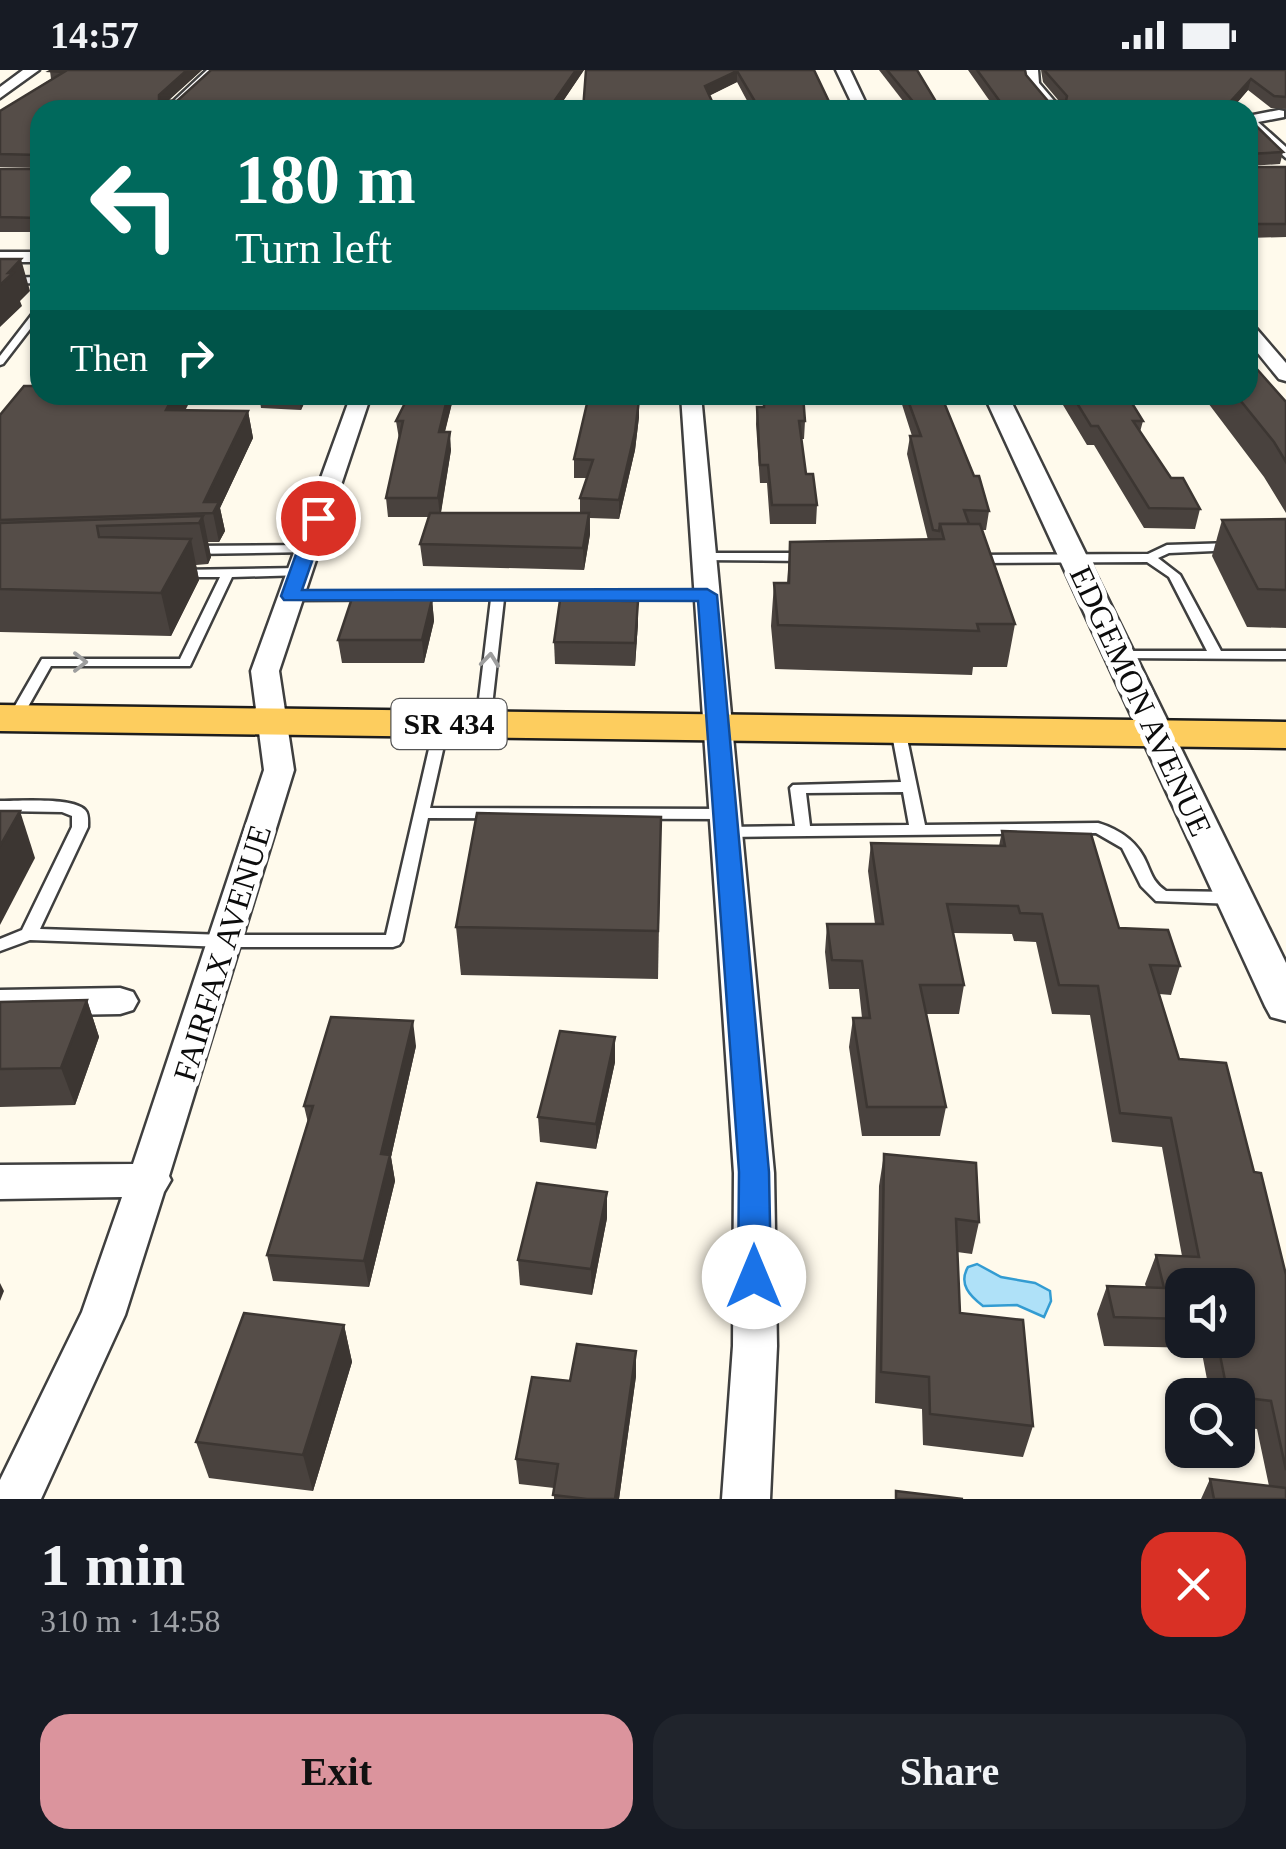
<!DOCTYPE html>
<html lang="en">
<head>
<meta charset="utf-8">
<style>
	:root { --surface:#171b24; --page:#20242c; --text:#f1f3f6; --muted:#9ea1a6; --accent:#db949d }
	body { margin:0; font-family:Georgia,serif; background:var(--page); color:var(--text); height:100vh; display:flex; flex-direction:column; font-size:38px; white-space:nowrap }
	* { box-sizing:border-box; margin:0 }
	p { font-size:32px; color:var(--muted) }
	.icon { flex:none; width:55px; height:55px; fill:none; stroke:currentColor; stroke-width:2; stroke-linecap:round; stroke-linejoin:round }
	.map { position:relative; height:1429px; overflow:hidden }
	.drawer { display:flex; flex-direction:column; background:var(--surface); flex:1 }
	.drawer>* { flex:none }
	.guide { position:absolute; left:30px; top:30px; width:1228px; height:305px; border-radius:30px; box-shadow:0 2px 8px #0004; background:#00695c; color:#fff; overflow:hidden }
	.buttons { position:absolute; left:1165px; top:1198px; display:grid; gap:20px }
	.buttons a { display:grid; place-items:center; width:90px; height:90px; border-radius:20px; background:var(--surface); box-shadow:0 2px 8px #0004; font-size:50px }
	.pin { position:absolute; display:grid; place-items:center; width:85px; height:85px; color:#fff; margin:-42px; border:5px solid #fff; border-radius:50%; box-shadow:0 2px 10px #0007 }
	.me { position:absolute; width:110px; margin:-55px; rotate:0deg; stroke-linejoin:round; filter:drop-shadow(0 0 8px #0008) }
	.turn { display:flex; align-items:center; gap:35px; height:210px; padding:0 40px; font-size:45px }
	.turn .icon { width:130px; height:130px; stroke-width:2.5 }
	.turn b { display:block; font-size:70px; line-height:85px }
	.then { display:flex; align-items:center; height:95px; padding:0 40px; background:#0003; gap:20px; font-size:38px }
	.round { display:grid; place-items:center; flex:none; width:105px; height:105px; border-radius:30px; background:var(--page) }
	.summary { display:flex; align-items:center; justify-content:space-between; height:170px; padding:0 40px }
	h1 { font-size:60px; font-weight:700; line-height:75px }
	.primary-button { display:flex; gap:20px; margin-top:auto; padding:20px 40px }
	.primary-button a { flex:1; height:115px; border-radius:30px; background:var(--accent); color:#111; font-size:40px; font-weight:700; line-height:115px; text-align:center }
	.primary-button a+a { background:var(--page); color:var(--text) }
	.status { display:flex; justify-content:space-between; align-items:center; height:70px; padding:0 50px; background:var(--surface); direction:ltr }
	.status svg { height:28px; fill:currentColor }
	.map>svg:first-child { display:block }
	.water { fill:#afe1f8; stroke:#339cd2; stroke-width:2.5 }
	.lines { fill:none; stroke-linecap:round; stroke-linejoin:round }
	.service-casing { stroke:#3f3f3f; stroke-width:5 }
	.minor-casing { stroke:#3f3f3f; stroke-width:5 }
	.tertiary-casing { stroke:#3f3f3f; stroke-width:5 }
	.primary-casing { stroke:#1d1d1d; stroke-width:5 }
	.service { fill:#fff; fill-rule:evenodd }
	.minor { fill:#fff; fill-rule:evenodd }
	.tertiary { fill:#fff; fill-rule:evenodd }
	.primary { fill:#fdcd5e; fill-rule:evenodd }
	.wall { fill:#49423e; fill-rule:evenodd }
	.shaded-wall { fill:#3c3632 }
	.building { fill:#554d48; stroke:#3c3632; stroke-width:2.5 }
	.oneway { stroke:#9e9e9e }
	.route { fill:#1a73e8; stroke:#114b97; stroke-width:2.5 }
	.labels { text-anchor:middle; stroke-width:10; stroke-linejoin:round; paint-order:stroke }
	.shield { fill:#fff; stroke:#555; stroke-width:2.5 }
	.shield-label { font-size:30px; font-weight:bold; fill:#0c0c0c }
	.street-label { font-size:32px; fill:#0c0c0c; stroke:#fff }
</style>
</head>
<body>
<div class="status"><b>14:57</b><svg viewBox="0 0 49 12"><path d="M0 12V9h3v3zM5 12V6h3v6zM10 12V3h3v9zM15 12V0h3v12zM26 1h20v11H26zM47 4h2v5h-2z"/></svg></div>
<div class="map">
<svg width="1286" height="1429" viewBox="0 0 1286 1429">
	<rect width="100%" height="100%" fill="#fffaec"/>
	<!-- water -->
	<path class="water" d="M977 1194 1001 1207 1035 1213 1050 1221 1051 1231 1044 1247 1017 1235 983 1236C970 1226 958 1214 968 1197Z"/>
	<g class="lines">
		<defs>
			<g id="service">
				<polygon points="40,207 40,213 0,214 0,208"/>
				<polygon points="40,237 40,246 3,294 0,295 0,286 37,238"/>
				<polygon points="1232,473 1236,474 1236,480 1169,483 1158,488 1180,505 1221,581 1286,581 1286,589 1114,588 1112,585 1119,581 1207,581 1169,507 1147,492 973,493 967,489 973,485 1148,484 1167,475"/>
				<polygon points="307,475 313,479 311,482 191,484 185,480 191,476"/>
				<polygon points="704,483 805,483 811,487 805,491 700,490 698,487"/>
				<polygon points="299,498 303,499 303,505 232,507 190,596 51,596 20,651 10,651 8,648 42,589 180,589 220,507 182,507 178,506 178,500"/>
				<polygon points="707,521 711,522 711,528 504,529 490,654 483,658 476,654 491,529 291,530 285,526 291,522"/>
				<path d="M442 649 449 653 430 738 725 739 733 744 725 749 428 748 402 871 399 875 393 877H226L30 870 0 881V869L22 860 72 757V746L62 742 0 741V731C18 731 73 727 85 740 89 744 88 752 88 757L40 859 226 865H386L435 653Z"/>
				<path d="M898 655 905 659 925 755 1098 753C1121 760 1138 772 1147 794 1152 806 1155 814 1166 821L1234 822 1240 824 1242 828 1240 832 1234 834 1156 831 1141 816 1122 778 1096 763 726 767 718 762 726 757 795 756 790 718 793 715 901 712 891 659ZM903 722 909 755 810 756 806 723Z"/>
			</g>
			<g id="minor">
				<polygon points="207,0 220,0 177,40 164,40"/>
				<polygon points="1026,0 1038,0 1039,13 1062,40 1049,40 1027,14"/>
				<polygon points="1279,40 1284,41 1284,47 1258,52 1286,77 1286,88 1248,56 1248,46"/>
				<rect x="0" y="182" width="40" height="10"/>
				<polygon points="1248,255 1254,256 1286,293 1286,311 1279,309 1248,271"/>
				<polygon points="351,325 371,325 279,601 294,700 169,1106 171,1110 164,1122 125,1245 41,1429 0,1429 0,1410 82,1242 122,1127 0,1129 0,1095 133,1094 264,700 251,601"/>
				<polygon points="681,325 701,325 774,1103 777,1276 770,1429 722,1429 733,1276 734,1103"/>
				<polygon points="120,918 133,922 138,931 133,940 120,944 0,946 0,920"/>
			</g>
			<g id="tertiary">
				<polygon points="23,0 39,0 0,28 0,17"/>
				<polygon points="836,0 850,0 869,40 855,40"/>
				<polygon points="984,325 1008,325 1286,893 1286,951 1271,947 1265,936"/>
			</g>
			<polygon id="primary" points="0,635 1286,652 1286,678 0,661"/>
		</defs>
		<!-- service casing -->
		<use href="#service" class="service-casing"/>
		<!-- minor casing -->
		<use href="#minor" class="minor-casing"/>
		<!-- tertiary casing -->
		<use href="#tertiary" class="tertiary-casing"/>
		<!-- primary casing -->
		<use href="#primary" class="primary-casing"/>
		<!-- service -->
		<use href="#service" class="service"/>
		<!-- minor -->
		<use href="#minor" class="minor"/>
		<!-- tertiary -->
		<use href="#tertiary" class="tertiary"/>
		<!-- primary -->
		<use href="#primary" class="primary"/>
	</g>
	<!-- wall -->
	<g class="wall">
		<polygon points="52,0 202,0 169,30 177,31 211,0 584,0 557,40 40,40 40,162 0,162 0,99 38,98 0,97 0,41 51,9 50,1"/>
		<polygon points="586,0 814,0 833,40 752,40 737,12 709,26"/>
		<polygon points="879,0 917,0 941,40 910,40"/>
		<polygon points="968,0 1025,0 1026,5 1048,31 1059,31 1043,12 1041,0 1286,0 1286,39 1271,38 1248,20 1235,35 1240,40 996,40"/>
		<polygon points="1248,48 1283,82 1280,94 1248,96 1286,97 1286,167 1248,168"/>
		<polygon points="259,325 308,325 301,340 261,338"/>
		<polygon points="409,325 454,325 445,362 451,380 441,443 580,443 580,428 587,408 574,408 574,389 588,328 586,328 586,325 634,325 633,329 639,330 639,347 635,380 619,449 590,448 590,464 584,500 423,496 420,474 429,447 388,447 386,428 399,369 396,351"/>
		<polygon points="763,325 803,325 805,351 804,369 801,369 806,404 817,435 816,454 770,454 767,413 760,413 756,354 757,337 763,337"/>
		<polygon points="899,325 941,325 989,441 986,460 982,460 1015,554 1007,597 973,597 972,605 775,599 771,556 774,513 787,513 790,472 928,470 907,384 910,366 912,366"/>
		<polygon points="1057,325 1127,325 1143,351 1140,362 1171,408 1200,439 1195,459 1144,458 1094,375 1087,375"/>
		<polygon points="1202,325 1248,325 1286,332 1286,443 1264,407"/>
		<polygon points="186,340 248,341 253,368 220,438 225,461 219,472 208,472 211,487 208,494 196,495 199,510 171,566 0,562 0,345"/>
		<polygon points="1286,449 1286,558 1247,557 1212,486 1222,450"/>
		<polygon points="432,529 434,551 424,593 342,593 338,570"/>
		<polygon points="638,553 635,596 555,594 554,572"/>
		<polygon points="661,747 658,909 461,905 456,857"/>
		<path d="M1002 761 1119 858 1180 896 1171 925 1159 924 1179 989 1254 1102 1286 1205V1429H1201L1210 1409 1269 1416 1257 1359 1238 1357V1325H1210L1201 1278 1104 1276 1097 1244 1107 1216 1146 1217 1145 1214 1156 1185 1182 1186 1162 1077 1112 1072 1090 945 1052 944 1036 872 1014 871 1012 864 953 863 964 915 959 944H926L946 1037 940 1066H862L849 977 853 948H862L859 919H829L825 882 827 854H875L868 801 871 773 999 776ZM1182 1215 1238 1270H1182Z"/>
		<polygon points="87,930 99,967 75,1035 0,1037 0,932"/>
		<polygon points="615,967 615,992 596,1079 540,1072 538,1047"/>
		<polygon points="416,976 391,1087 395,1111 369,1217 273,1211 267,1185 308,1053 304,1036"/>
		<polygon points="884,1084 979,1152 972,1184 957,1182 960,1243 1033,1356 1023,1387 923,1375 922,1339 875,1333 879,1116"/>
		<polygon points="607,1148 592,1225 520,1215 518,1190"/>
		<polygon points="344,1255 352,1292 313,1421 209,1408 196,1372"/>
		<polygon points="636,1281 636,1306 619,1429 554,1429 554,1418 519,1414 516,1389 570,1311"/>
	</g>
	<!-- shaded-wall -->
	<g class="shaded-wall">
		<polygon points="187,0 202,0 161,37 161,40 159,25"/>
		<polygon points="576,0 584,0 557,40 548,40"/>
		<polygon points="737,1 737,12 704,28 705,16"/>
		<polygon points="1251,9 1248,20 1231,40 1231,31"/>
		<polygon points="21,189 30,221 20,231 22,236 0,257 0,215 8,203"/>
		<polygon points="174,325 193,325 172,367 166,340"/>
		<polygon points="298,325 308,325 301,340"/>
		<polygon points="448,325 454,325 440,380 439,362"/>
		<polygon points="639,330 639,347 635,380 619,449 619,430"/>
		<polygon points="248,341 253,368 220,438 225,461 219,472 213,443 204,432"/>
		<polygon points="450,362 451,380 440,447 438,428"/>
		<polygon points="589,443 590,464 584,500 583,478"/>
		<polygon points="203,446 211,487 208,494 199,453"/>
		<polygon points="191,469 199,510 171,566 161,523"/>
		<polygon points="432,529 434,551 424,593 422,570"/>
		<polygon points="638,531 638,553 635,596 635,573"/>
		<polygon points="20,741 35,788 0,855 0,776"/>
		<polygon points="87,930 99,967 75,1035 61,998"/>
		<polygon points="413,951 416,976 391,1087 395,1111 369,1217 364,1191 381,1084"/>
		<polygon points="615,967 615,992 596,1079 596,1054"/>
		<polygon points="607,1122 607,1148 592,1225 591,1199"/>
		<polygon points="0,1213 4,1221 0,1231"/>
		<polygon points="344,1255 352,1292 313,1421 303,1385"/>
		<polygon points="636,1281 636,1306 619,1429 615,1429"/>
	</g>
	<!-- building -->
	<g class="building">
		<polygon points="52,0 187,0 159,25 159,30 177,31 211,0 576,0 548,40 40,40 40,90 39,85 0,84 0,41 64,2 50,1"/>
		<polygon points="586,0 814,0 833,40 760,40 737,1 705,16 716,40 583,40"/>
		<polygon points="887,0 917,0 941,40 920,40"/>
		<polygon points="977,0 1025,0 1026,5 1048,31 1066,31 1067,26 1044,0 1286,0 1286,27 1274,26 1251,9 1231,31 1240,40 1103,40 1100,37 1032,37 1034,40 1008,40 1011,37 1004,37"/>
		<polygon points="1248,48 1283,82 1248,84 1248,97 1286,97 1286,154 1248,154"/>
		<polygon points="40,96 40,148 0,147 0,99 37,99"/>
		<polygon points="0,189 21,189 8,203 13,203 0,215"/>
		<polygon points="1248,289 1286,332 1286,392 1274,372 1236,325 1248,325"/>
		<polygon points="24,316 40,316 40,325 174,325 166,340 248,341 204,432 219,432 213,443 0,450 0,345"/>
		<polygon points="409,325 448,325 439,362 450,362 438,428 386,428 403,351 396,351"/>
		<polygon points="589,325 629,325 627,329 639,330 635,362 619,430 580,428 593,390 574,389"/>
		<polygon points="764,325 803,325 805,351 799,351 806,404 813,404 817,435 772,435 768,395 760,395 757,337 764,337"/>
		<polygon points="906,325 941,325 974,406 979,406 989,441 964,440 969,454 940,454 939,461 933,460 910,366 921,366"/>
		<polygon points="1072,325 1127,325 1143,351 1133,351 1171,408 1183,408 1200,439 1149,438 1098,356 1091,356"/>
		<polygon points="430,443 589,443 583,478 420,474"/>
		<polygon points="203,446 199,453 97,456 99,467 191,469 161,523 0,519 0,453"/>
		<polygon points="1286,449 1286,520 1258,519 1222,450"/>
		<polygon points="940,454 980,454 1015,554 977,554 979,561 778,555 774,513 789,513 790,472 944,469"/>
		<polygon points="352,528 432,529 422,570 338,570"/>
		<polygon points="560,530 638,531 635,573 554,572"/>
		<polygon points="0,741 20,741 0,776"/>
		<polygon points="477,743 661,747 658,861 456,857"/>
		<polygon points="1002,761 1091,764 1119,858 1168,860 1180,896 1150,895 1179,989 1226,993 1254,1102 1261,1103 1286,1205 1286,1400 1271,1331 1238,1327 1238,1325 1228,1325 1217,1270 1238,1270 1238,1215 1182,1215 1182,1249 1114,1247 1107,1216 1164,1218 1156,1185 1199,1187 1171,1048 1120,1043 1098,916 1059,915 1042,844 1020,843 1018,836 947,834 964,915 920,915 946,1037 867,1037 853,948 870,948 862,891 832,890 827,854 883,854 871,773 1005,776"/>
		<polygon points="87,930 61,998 0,999 0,932"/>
		<polygon points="331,947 413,951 381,1084 390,1085 364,1191 267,1185 313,1036 304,1036"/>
		<polygon points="560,961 615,967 596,1054 538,1047"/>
		<polygon points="884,1084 976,1093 979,1152 956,1149 960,1243 1023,1250 1033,1356 930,1344 929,1307 881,1302"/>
		<polygon points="537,1113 607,1122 591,1199 518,1190"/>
		<polygon points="244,1243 344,1255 303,1385 196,1372"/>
		<polygon points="577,1274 636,1281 615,1429 587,1429 553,1425 558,1394 516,1389 532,1307 570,1311"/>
		<polygon points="1210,1409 1286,1418 1286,1429 1214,1429"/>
		<polygon points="896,1421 963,1429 896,1429"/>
	</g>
	<!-- one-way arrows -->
	<defs><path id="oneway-chevron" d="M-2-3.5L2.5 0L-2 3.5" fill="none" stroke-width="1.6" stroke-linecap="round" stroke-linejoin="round" transform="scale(2.5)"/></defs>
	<g class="oneway">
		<use href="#oneway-chevron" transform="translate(490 590) rotate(-84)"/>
		<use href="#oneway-chevron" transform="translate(80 592)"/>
	</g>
	<!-- route -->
	<polygon class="route" points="318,443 327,448 302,520 707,519 717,525 769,1102 771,1207 766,1217 754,1221 743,1217 738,1207 739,1102 698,531 284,530 281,526 309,448"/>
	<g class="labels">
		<!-- shield labels -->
		<rect class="shield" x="391.5" y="629" width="115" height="50" rx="8"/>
		<g class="shield-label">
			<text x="449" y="664">SR 434</text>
		</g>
		<!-- street labels -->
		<g class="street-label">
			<text transform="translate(1141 631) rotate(65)" y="11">EDGEMON AVENUE</text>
			<text transform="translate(222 883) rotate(-73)" y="11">FAIRFAX AVENUE</text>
		</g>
	</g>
</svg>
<div class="buttons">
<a><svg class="icon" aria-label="sound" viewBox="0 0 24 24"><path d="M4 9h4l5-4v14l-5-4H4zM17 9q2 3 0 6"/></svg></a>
<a><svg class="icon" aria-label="search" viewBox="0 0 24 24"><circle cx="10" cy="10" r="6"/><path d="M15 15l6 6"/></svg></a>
</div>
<div class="pin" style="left:318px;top:448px;background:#d93025"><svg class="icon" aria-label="arrive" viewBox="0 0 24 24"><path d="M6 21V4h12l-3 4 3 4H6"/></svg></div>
<svg class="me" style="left:754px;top:1207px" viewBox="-20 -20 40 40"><circle r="19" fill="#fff"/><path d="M0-13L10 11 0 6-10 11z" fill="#1a73e8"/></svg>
<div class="guide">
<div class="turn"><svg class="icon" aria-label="left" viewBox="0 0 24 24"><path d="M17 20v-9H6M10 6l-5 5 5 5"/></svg><div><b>180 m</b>Turn left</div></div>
<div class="then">Then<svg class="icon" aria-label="right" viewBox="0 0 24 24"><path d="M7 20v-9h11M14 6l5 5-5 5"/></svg></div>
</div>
</div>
<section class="drawer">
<div class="summary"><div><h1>1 min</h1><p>310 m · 14:58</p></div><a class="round" style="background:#d93025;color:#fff"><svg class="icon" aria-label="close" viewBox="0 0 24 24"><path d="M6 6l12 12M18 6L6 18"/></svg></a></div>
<div class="primary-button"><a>Exit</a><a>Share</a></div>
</section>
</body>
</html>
